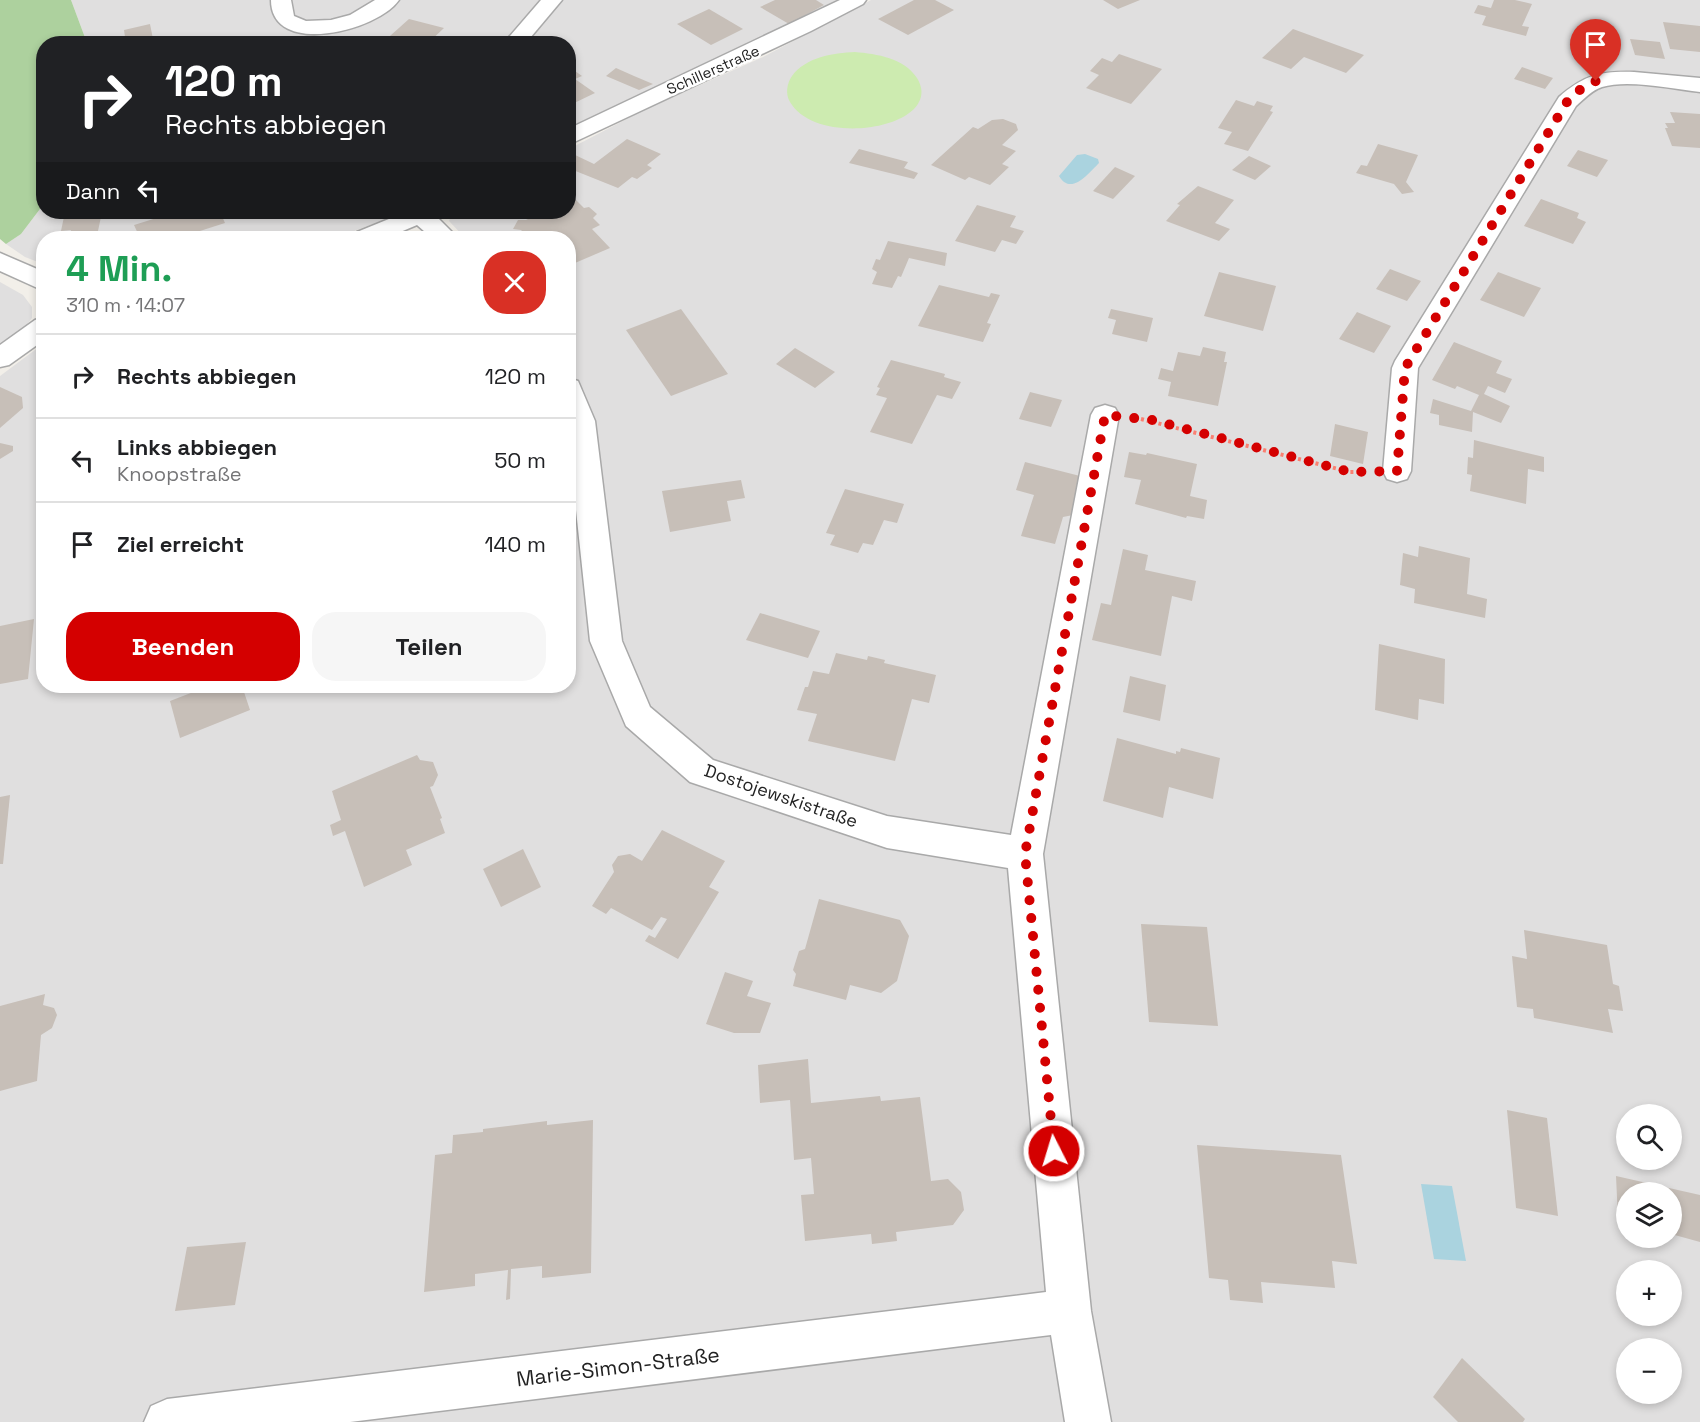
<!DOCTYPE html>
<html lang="de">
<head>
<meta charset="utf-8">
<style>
	:root { --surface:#fff; --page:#f6f6f6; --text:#202124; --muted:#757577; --line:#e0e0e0; --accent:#d40000 }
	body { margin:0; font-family:"Space Grotesk",sans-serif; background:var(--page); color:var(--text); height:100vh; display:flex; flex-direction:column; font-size:22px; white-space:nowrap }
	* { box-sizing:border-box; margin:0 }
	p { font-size:20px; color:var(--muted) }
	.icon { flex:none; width:33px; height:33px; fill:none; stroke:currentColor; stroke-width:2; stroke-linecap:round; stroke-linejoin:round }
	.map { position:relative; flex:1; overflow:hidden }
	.side { position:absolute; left:36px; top:231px; width:540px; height:462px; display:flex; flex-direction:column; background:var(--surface); border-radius:24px; box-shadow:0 3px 9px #0003 }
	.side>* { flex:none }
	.banner { position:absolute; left:36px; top:36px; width:540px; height:183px; border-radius:24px; box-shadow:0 3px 9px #0003; background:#202124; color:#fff; overflow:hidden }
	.tools { position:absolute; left:1616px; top:1104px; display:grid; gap:12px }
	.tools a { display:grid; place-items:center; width:66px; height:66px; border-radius:50%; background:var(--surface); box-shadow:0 3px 9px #0003; font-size:30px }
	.pin { position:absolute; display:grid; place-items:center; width:51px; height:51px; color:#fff; margin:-62px -26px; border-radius:50% 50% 50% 0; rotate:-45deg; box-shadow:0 0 6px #0007 }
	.pin .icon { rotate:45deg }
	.me { position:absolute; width:66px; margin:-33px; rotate:355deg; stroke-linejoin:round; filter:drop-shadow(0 0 4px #0008) }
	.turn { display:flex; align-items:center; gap:21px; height:126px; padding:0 30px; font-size:27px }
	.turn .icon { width:78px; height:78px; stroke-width:2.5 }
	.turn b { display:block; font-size:42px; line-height:51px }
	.then { display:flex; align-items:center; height:57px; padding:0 30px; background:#0003; gap:12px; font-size:22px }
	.round { display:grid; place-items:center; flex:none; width:63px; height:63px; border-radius:24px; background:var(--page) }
	.headline { display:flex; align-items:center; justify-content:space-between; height:102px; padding:0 30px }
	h1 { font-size:36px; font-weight:700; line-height:45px; color:#1e9e55 }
	.action { display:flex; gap:12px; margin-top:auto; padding:12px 30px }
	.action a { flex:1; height:69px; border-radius:24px; background:var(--accent); color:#fff; font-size:24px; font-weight:700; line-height:69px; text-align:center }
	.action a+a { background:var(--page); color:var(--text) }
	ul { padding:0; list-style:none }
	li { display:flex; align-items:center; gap:18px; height:84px; padding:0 30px; border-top:2px solid var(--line) }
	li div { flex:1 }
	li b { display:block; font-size:22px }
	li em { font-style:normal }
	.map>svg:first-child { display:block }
	.residential { fill:#e0dfdf; fill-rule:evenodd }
	.grass { fill:#cdebb0 }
	.forest { fill:#add19e }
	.water { fill:#aad3df }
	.building { fill:#c7bfb8 }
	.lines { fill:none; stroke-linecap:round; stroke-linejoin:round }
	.minor-casing { stroke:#a9a9a9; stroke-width:3 }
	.path { stroke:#fa8072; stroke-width:4; stroke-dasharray:3 3; stroke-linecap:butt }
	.minor { fill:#fff; fill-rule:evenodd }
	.route { stroke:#d40000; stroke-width:10; stroke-dasharray:0 18 }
	.labels { text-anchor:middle; stroke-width:5; stroke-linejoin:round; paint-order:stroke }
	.far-street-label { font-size:15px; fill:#222; stroke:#fff }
	.street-label { font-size:18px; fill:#222; stroke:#fff }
	.near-street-label { font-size:21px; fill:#222; stroke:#fff }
</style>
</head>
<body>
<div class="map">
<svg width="1700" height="1422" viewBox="0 0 1700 1422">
	<rect width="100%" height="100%" fill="#f2efe9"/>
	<!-- residential -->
	<g class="residential">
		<polygon points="71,0 840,0 798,22 635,96 569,129 568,44 87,43"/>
		<path d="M871 0H1700V1422H0V376L43 344 44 686H568V238H465L449 221 453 212H568L569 149 646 109 763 57ZM1626 1114H1671V1160H1626ZM1626 1192H1671V1238H1626ZM1626 1270H1671V1316H1626ZM1626 1348H1671V1394H1626Z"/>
		<polygon points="43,205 44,212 404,212 336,238 44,238 43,264 25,257 6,244 21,234"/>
		<polygon points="0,282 23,295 32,307 32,318 25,327 0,346"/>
	</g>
	<!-- grass -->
	<path class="grass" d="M855 52C877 54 904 58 917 78 947 127 818 150 790 102 785 94 787 83 792 76 806 57 833 53 855 52Z"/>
	<!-- forest -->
	<polygon class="forest" points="0,0 71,0 87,43 44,44 43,205 21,234 6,244 0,239"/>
	<!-- water -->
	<g class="water">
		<path d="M1085 154 1098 159 1099 163C1088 174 1071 196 1059 176L1077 155Z"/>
		<polygon points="1421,1184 1452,1186 1466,1261 1434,1259"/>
	</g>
	<!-- building -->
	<g class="building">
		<polygon points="775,0 816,0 824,5 789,24 760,7"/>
		<polygon points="914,0 935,0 954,10 908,35 878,19"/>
		<polygon points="1103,0 1140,0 1118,9"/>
		<polygon points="1494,0 1515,0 1532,4 1522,26 1529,27 1526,36 1482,25 1486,16 1474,13 1478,5 1491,8"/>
		<polygon points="709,9 743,29 711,45 677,24"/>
		<polygon points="409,19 444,28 427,44 381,44"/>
		<polygon points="1663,22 1700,26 1700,52 1670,49"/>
		<polygon points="150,24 153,39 126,44 124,30"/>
		<polygon points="1293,29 1364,55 1346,73 1304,57 1291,69 1262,58"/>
		<polygon points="1630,39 1660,42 1665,59 1635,55"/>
		<polygon points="1119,54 1162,69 1131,104 1086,88 1099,75 1090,71 1102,58 1112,62"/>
		<polygon points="568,66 582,76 575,79 595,93 568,106"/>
		<polygon points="1522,67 1553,78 1545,89 1514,79"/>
		<polygon points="616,68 634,76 653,84 639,90 606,76"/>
		<polygon points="1236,100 1254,106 1257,101 1273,106 1270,111 1273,112 1248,151 1224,144 1232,132 1218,128"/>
		<polygon points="1670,112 1700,114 1700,148 1672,146 1665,128 1668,128 1665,123 1675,123"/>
		<polygon points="1003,119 1016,124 1018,130 1002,145 1016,151 1002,164 1009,167 990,185 969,177 965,180 931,165 973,127 978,129 992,120"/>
		<polygon points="627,139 661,154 647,165 652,168 637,179 632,177 618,188 568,168 568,157 573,154 594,164"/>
		<polygon points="1378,144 1418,155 1406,182 1414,192 1402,194 1394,184 1356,173 1361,165 1367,166"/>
		<polygon points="859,149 908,162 904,168 918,173 914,179 849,163"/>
		<polygon points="1578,150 1608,160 1597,177 1567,166"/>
		<polygon points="1249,156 1271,166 1255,180 1232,170"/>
		<polygon points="1115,167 1135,176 1113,199 1093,191"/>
		<polygon points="1198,186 1234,200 1215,223 1230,229 1219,241 1166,221 1180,205 1177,204"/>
		<polygon points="574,198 584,208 589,207 597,214 593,218 600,225 592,229 610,248 568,266 568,238 529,238 521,230 513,229 518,220 526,220 542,212 568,212 568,201"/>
		<polygon points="1541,199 1579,213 1577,218 1586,222 1573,244 1524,226"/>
		<polygon points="977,205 1016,216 1010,227 1024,231 1016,244 1002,240 995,252 955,241"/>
		<polygon points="65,212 102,212 98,231 70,234 71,230 61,231"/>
		<polygon points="176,212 220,212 225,223 178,238 140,238 134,225"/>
		<polygon points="888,241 947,253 945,266 909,258 901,277 898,276 892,288 872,284 877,272 872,269 876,259 880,260"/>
		<polygon points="1390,269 1421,281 1407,301 1376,289"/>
		<polygon points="1219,272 1276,286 1263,331 1204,316"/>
		<polygon points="1498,272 1541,288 1524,317 1480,300"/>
		<polygon points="939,285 989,297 991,293 1000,295 987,323 991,324 983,342 918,326"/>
		<polygon points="681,309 728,374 671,396 626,330"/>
		<polygon points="1111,309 1153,318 1147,342 1112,334 1116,320 1108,318"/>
		<polygon points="1357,312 1391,326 1374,353 1339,339"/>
		<polygon points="1454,342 1502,361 1496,373 1512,379 1505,393 1488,386 1484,394 1510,406 1501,423 1473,412 1472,432 1439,425 1439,415 1430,413 1433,399 1471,411 1479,395 1457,386 1455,389 1432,380"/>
		<polygon points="1203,347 1226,352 1224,362 1227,362 1218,406 1168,396 1171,382 1158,379 1161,368 1173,371 1178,352 1200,356"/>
		<polygon points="795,348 835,372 815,388 776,364"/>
		<polygon points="891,360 945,374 944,377 961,382 952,399 937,395 912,444 870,432 887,398 876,395 880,388 877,387"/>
		<polygon points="0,387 22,397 23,408 0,428"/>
		<polygon points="1030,392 1062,400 1051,427 1019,419"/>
		<polygon points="1335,424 1368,432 1363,464 1330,456"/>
		<polygon points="1474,440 1544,457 1544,472 1528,469 1526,504 1470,491 1472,475 1467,474 1468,457 1473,458"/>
		<polygon points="0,443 13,446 13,451 0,459"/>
		<polygon points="1129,452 1146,455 1147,453 1197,464 1190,496 1207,500 1204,519 1187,516 1186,518 1135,504 1141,480 1124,477"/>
		<polygon points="1025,462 1084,477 1073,515 1063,517 1055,544 1021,536 1034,495 1016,490"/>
		<polygon points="741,480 745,498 727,501 731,521 670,532 662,491"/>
		<polygon points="845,489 904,504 897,523 884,520 873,545 863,543 858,553 830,545 835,535 826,533"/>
		<polygon points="1419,546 1470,558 1467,594 1487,599 1485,618 1414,603 1415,589 1400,585 1403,553 1418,557"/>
		<polygon points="1123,549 1148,555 1145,570 1196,581 1192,601 1172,596 1161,656 1092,640 1101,603 1111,605"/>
		<polygon points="760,613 820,631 808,658 746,640"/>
		<polygon points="34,619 28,679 0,684 0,626"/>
		<polygon points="1379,644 1445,659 1444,704 1419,699 1418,720 1375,710"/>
		<polygon points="836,653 867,660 868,656 885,660 884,663 936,675 929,703 912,699 895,761 808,741 817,714 797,710 805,687 808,687 813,671 829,674"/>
		<polygon points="1130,676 1166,685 1160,721 1123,712"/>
		<polygon points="209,686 242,686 250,710 180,738 170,701"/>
		<polygon points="1117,738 1176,754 1176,751 1180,752 1181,748 1220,758 1213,799 1169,787 1163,818 1103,801"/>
		<polygon points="417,755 420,760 433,762 438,775 433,786 430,787 442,818 440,819 445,833 406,850 412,865 364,887 345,831 333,836 330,825 341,820 332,791"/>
		<polygon points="10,795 3,864 0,864 0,797"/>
		<polygon points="662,830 725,861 709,887 719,892 678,959 645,941 649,935 655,938 667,919 661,917 652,930 611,908 606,914 592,906 614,872 612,865 618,856 630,854 642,861"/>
		<polygon points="523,849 541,887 501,907 483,869"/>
		<polygon points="819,899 900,920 909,936 897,981 881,993 850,985 846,1000 793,986 796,974 793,970 799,951 805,949"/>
		<polygon points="1141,924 1207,927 1218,1026 1149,1022"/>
		<polygon points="1524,930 1607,945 1613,984 1619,986 1623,1011 1608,1009 1613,1033 1534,1018 1533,1009 1517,1007 1512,956 1527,959"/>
		<polygon points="725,972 753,981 747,996 771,1003 760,1033 734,1033 706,1024"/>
		<polygon points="45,994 43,1005 54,1008 57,1015 52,1028 41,1035 37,1081 0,1091 0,1006"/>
		<polygon points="808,1059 811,1103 880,1096 881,1101 920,1097 931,1181 948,1179 961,1192 964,1210 953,1225 896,1232 897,1241 872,1244 871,1234 805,1241 801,1195 814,1194 811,1158 794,1160 790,1100 760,1103 758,1065"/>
		<polygon points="1507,1110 1547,1118 1558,1216 1516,1208"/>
		<polygon points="593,1120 591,1273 542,1278 542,1266 511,1269 510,1299 506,1300 508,1270 475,1274 475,1286 424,1292 435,1155 452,1153 453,1135 483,1132 483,1129 547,1121 547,1125"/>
		<polygon points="1197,1145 1341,1155 1357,1264 1332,1261 1335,1288 1261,1282 1263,1303 1230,1300 1228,1280 1209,1278"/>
		<polygon points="1616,1176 1700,1195 1700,1242 1671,1234 1671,1192 1626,1192 1626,1222 1618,1219"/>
		<polygon points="246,1242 235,1305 175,1311 187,1247"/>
		<polygon points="1462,1358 1525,1419 1523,1422 1458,1422 1433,1397"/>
	</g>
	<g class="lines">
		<defs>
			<g id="minor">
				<path d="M271 0H291L294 16 306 21 331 20 350 15 375 0H399C378 31 271 58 271 0Z"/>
				<polygon points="541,0 562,0 525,44 503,44"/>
				<polygon points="840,0 866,0 863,4 811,31 568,145 568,129"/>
				<path d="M1634 72 1700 78V92C1673 89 1628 79 1602 87 1592 90 1584 99 1576 106L1418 368 1411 471 1407 479 1397 482 1387 479 1383 471 1392 368 1395 361 1559 97C1584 75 1601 71 1634 72Z"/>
				<polygon points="406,212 438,212 436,216 458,238 432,238 417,225 386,238 354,238 357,232"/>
				<polygon points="0,253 44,272 44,291 0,271"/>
				<polygon points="44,317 44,340 9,365 0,367 0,345 35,320"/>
				<polygon points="568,378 578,381 595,421 622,641 650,707 713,760 887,816 1011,835 1091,415 1095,408 1105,405 1115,408 1119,415 1043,854 1091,1311 1111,1422 1065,1422 1051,1335 350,1422 144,1422 151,1406 167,1399 1046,1292 1008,868 887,848 690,782 626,726 590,641 568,435"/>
			</g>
		</defs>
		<!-- minor casing -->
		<use href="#minor" class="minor-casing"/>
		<!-- path -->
		<polyline class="path" points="1141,419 1350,472 1361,472"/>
		<!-- minor -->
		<use href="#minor" class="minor"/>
	</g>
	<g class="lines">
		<!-- route -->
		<polyline class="route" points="1054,1151 1025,854 1105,415 1152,420 1350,472 1397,471 1405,368 1567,102 1578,91 1596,81"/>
	</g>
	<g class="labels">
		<!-- far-street labels -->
		<g class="far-street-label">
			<text transform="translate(713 70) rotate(-24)" y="5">Schillerstraße</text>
		</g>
		<!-- street labels -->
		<g class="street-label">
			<text transform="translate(781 796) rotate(19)" y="6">Dostojewskistraße</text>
		</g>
		<!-- near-street labels -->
		<g class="near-street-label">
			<text transform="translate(618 1367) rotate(-7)" y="7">Marie-Simon-Straße</text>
		</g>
	</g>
</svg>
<div class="tools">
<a><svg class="icon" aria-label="search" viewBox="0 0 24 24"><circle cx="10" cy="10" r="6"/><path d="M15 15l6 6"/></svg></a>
<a><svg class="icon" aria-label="layers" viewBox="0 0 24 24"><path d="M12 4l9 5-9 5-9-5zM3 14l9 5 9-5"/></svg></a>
<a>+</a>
<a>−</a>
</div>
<div class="pin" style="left:1596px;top:81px;background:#d93025"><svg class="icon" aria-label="arrive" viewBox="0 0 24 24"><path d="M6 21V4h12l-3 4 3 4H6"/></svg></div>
<svg class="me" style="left:1054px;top:1151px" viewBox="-20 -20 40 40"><circle r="17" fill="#d40000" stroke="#fff" stroke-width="3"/><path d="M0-11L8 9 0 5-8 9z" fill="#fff"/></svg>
<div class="banner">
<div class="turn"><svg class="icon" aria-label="right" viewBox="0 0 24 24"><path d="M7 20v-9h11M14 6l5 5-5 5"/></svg><div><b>120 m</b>Rechts abbiegen</div></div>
<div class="then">Dann<svg class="icon" aria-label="left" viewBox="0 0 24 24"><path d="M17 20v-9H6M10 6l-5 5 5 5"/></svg></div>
</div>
<section class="side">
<div class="headline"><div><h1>4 Min.</h1><p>310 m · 14:07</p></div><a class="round" style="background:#d93025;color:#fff"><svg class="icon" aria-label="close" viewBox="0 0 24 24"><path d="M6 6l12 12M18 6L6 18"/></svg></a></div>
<ul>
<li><svg class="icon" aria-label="right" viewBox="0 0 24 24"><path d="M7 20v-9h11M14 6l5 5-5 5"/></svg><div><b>Rechts abbiegen</b></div><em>120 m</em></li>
<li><svg class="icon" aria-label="left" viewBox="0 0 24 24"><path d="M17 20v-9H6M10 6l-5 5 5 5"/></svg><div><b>Links abbiegen</b><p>Knoopstraße</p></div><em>50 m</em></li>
<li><svg class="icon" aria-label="arrive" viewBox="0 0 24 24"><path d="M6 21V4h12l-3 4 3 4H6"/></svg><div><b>Ziel erreicht</b></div><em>140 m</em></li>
</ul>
<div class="action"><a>Beenden</a><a>Teilen</a></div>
</section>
</div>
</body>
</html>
